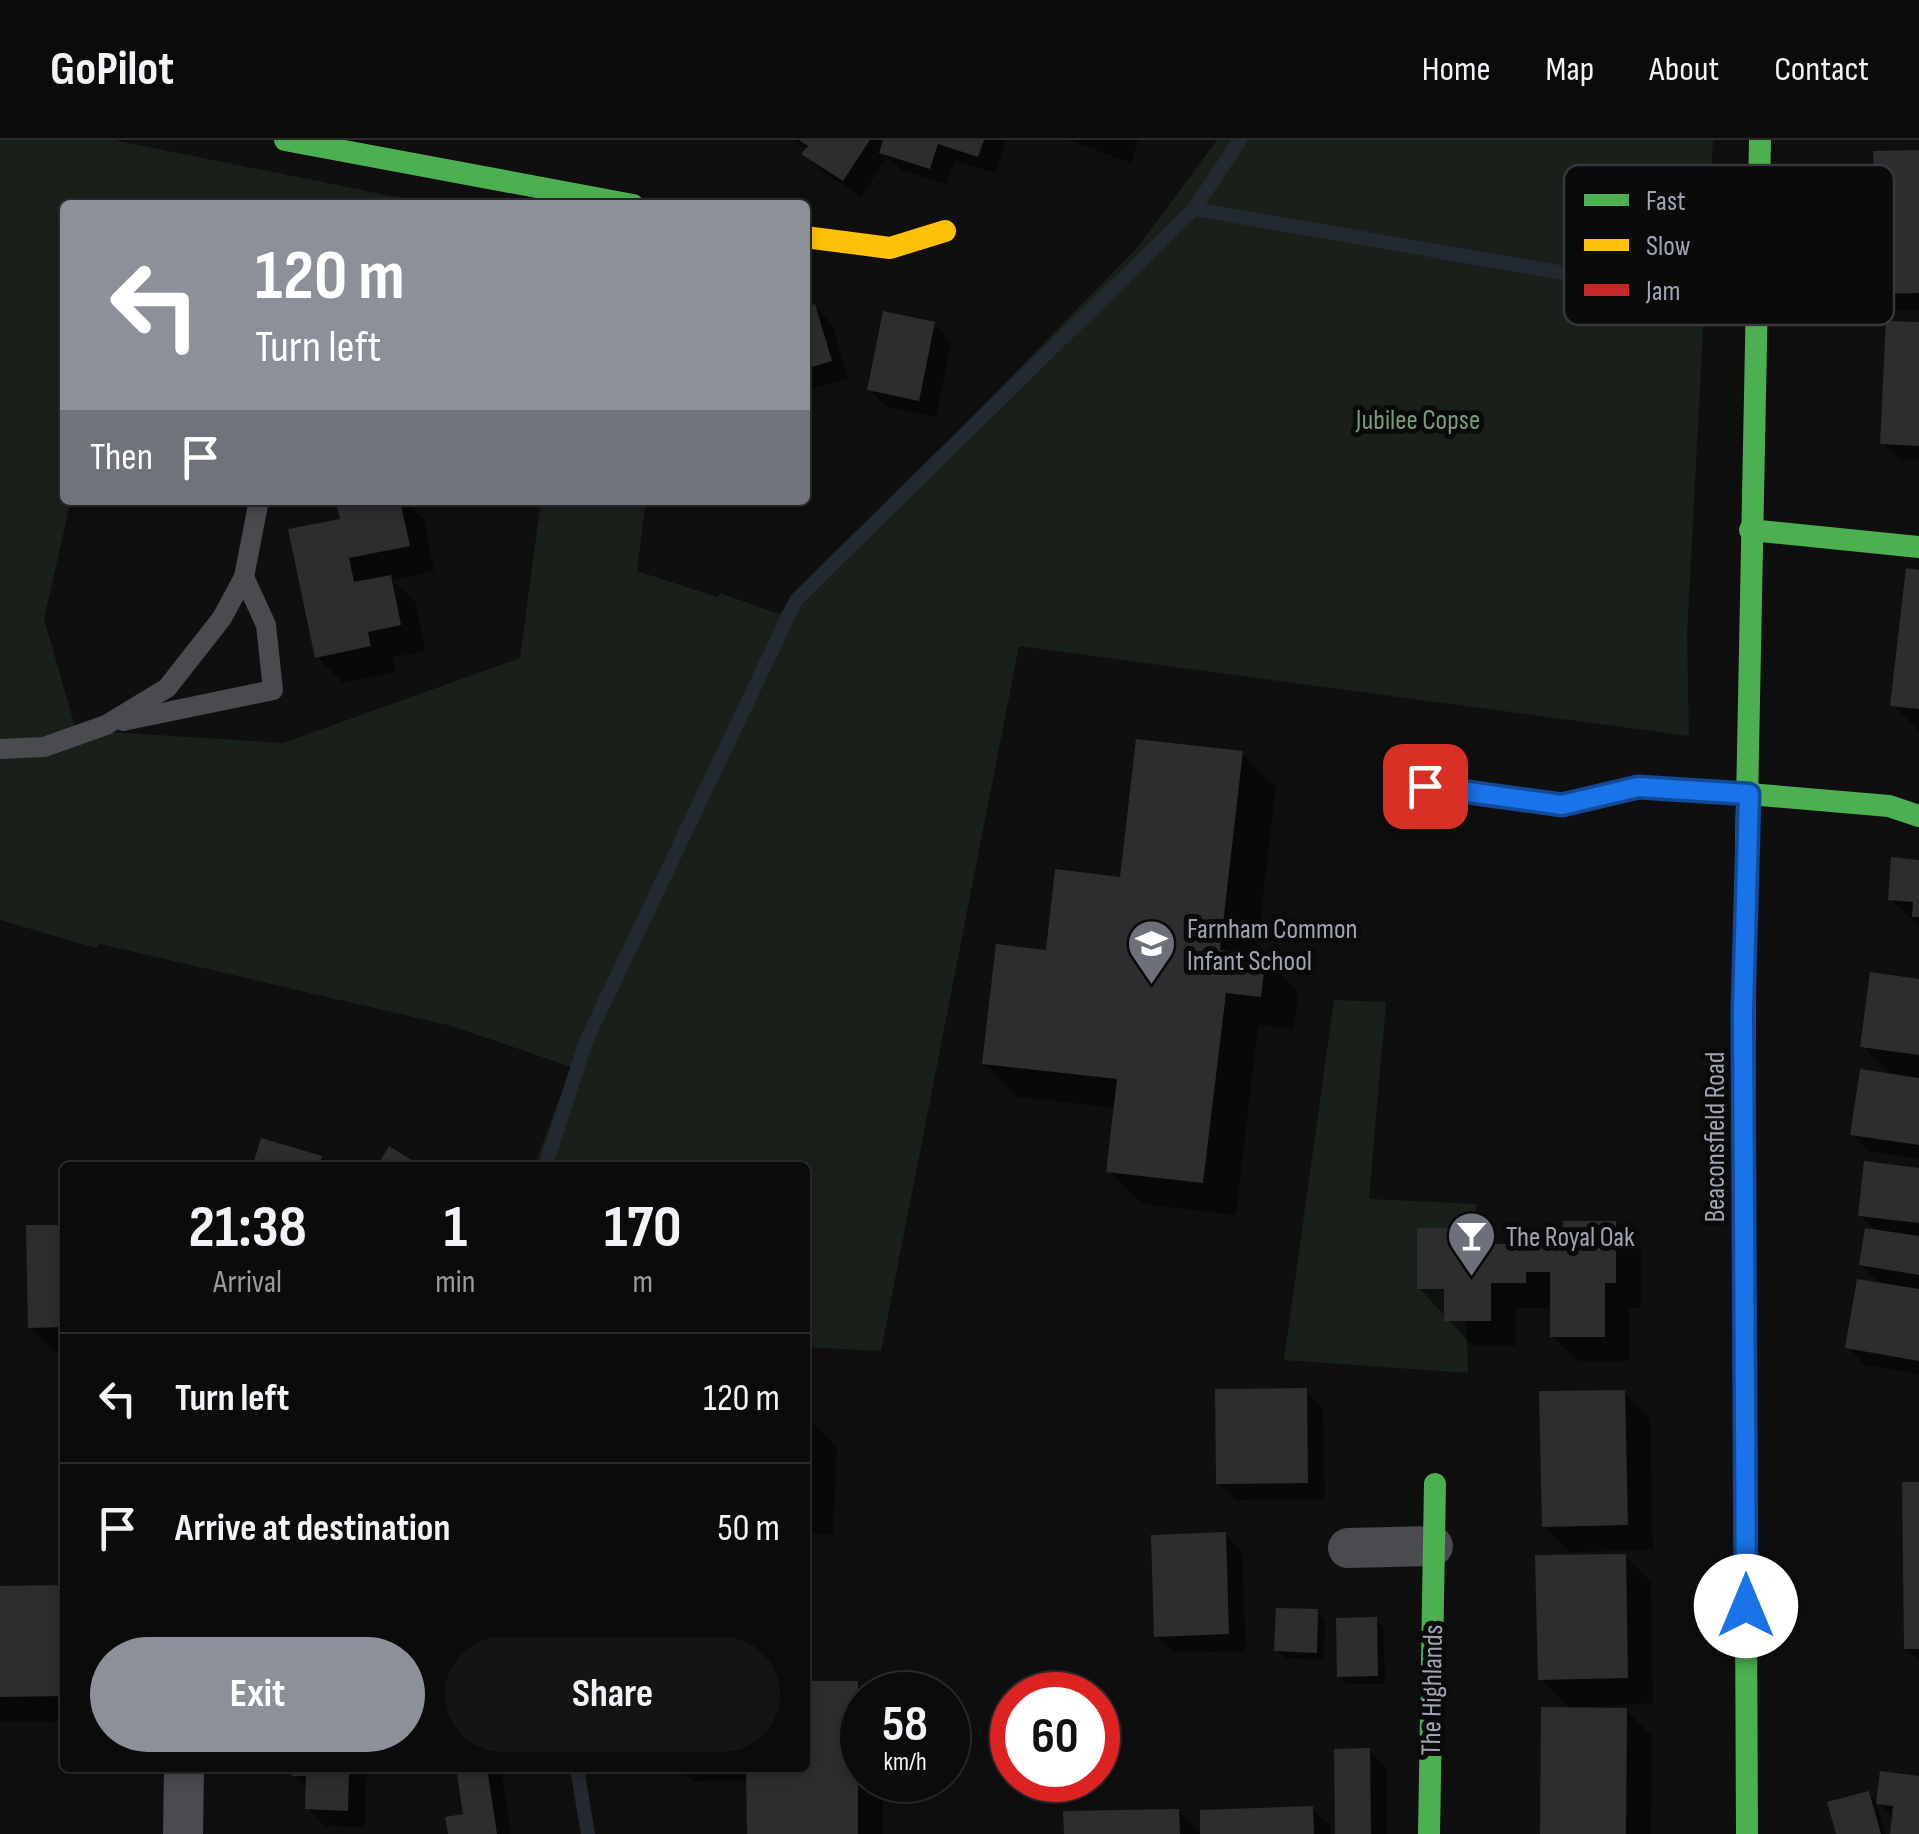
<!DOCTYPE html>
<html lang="en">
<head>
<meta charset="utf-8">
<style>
	:root { --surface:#0b0b0c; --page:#141415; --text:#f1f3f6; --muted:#9a9b9d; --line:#2b2b2d; --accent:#8c9099 }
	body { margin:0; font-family:"Sofia Sans Condensed",sans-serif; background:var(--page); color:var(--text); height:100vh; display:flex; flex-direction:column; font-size:38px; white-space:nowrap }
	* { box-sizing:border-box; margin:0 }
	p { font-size:32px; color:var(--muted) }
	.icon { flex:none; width:55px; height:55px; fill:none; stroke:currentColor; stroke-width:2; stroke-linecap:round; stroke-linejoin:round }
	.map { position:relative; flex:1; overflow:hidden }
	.drawer { position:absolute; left:60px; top:1022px; width:750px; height:610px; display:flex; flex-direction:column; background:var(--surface); border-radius:10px; box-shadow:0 5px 15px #0003,0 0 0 2px var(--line) }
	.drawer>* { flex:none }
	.banner { position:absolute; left:60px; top:60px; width:750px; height:305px; border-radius:10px; box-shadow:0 5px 15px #0003,0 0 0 2px var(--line); background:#8c9099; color:#fff; overflow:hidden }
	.speed { position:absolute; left:840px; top:1532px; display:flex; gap:20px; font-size:50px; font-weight:700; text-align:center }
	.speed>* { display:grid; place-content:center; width:130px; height:130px; border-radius:50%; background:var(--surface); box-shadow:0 5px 15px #0003,0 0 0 2px var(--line); line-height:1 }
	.speed small { font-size:25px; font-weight:400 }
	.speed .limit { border:15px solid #d22; background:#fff; color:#111 }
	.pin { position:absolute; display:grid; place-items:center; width:85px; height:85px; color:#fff; margin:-42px; border-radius:20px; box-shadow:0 5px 15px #0006 }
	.me { position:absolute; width:110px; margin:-55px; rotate:0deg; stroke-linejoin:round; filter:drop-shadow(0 0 8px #0008) }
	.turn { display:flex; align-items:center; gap:35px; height:210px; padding:0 30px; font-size:45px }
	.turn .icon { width:130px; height:130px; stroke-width:2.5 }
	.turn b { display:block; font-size:70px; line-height:85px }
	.then { display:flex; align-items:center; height:95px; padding:0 30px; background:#0003; gap:20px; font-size:38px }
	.eta { display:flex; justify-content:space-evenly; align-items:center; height:170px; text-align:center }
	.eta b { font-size:60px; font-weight:700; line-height:70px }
	.cta { display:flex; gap:20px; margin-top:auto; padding:20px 30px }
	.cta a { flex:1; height:115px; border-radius:60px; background:var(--accent); color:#fff; font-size:40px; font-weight:700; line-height:115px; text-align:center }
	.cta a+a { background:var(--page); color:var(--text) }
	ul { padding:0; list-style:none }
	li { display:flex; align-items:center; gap:30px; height:130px; padding:0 30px; border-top:2px solid var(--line) }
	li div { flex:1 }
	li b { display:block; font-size:38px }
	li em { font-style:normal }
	header { display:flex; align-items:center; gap:60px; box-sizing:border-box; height:140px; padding:0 50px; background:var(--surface); border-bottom:2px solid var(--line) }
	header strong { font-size:48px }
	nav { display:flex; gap:55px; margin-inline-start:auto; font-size:35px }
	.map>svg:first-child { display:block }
	.green { fill:#19201a }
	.shadow { fill:#0007 }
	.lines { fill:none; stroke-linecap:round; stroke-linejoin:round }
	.stream { stroke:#232930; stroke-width:14 }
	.building { fill:#2d2d2f }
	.lane { stroke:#4a4b4f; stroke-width:20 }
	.street { stroke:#4a4b4f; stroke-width:40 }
	.fast { stroke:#4caf50; stroke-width:22 }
	.slow { stroke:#ffc107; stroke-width:22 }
	.jam { stroke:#c62828; stroke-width:22 }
	.route-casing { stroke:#114b97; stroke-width:25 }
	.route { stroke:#1a73e8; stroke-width:18 }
	.labels { text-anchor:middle; stroke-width:10; stroke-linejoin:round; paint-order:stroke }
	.park-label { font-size:28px; fill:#769d7b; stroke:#0a0a0b }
	.poi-label { font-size:28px; fill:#9fa4b1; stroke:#0a0a0b; text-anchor:start }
	.street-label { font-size:28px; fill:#9fa4b1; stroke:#0a0a0b }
	.key { fill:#0a0a0b; stroke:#37383d; stroke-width:2.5 }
	.key-label { font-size:28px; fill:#9fa4b1 }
</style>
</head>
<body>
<header>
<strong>GoPilot</strong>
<nav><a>Home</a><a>Map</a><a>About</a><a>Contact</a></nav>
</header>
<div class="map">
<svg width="1919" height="1694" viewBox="0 0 1919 1694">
	<rect width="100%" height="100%" fill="#0f0f10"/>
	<!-- green -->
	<g class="green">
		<polygon points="0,0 113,0 437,65 65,65 65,360 71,360 44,479 76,590 283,603 520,518 541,360 646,360 637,431 717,457 720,453 779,474 1137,108 1217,0 1713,0 1687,495 1689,596 1019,506 881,1211 805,1207 805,1028 534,1027 571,927 452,886 100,804 96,808 0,780"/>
		<polygon points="1334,860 1386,862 1369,1059 1476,1064 1477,1088 1417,1089 1417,1148 1444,1149 1466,1181 1468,1233 1284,1220"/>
	</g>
	<!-- shadow -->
	<g class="shadow">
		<polygon points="794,0 1006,0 995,33 955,20 947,45 899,29 887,17 861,57 822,31 805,14 808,9"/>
		<polygon points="1069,0 1138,0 1131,23"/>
		<polygon points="1919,12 1919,170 1898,170 1880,153"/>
		<polygon points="815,167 832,184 848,238 805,251 805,170"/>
		<polygon points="934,184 951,202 936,277 887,267 869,249"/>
		<polygon points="1919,185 1919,321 1900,320 1883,303"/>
		<polygon points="366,360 404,360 424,380 434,431 392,440 416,463 425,511 393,517 396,532 343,543 317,517 342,381"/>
		<polygon points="1919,432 1919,591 1893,565"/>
		<polygon points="1242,614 1276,647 1256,816 1264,818 1298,851 1294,889 1258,885 1236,1075 1142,1064 1109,1031 1116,968 1018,957 984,923 1048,812"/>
		<polygon points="1919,723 1919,786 1890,759"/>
		<polygon points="1919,841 1919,1019 1869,1011 1852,994 1893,937 1863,906"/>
		<polygon points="321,1018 330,1028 255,1028"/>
		<polygon points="1919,1030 1919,1234 1865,1225 1848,1207 1882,1145 1861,1125 1878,1092 1860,1075"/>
		<polygon points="1615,1083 1641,1109 1641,1168 1629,1168 1629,1221 1578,1221 1552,1196 1552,1168 1516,1168 1516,1206 1473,1206 1419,1148 1476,1090 1492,1107 1522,1107 1542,1097 1550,1105 1565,1105"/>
		<polygon points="65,1087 65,1213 56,1213 30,1187"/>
		<polygon points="1306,1251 1323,1268 1325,1359 1236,1360 1218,1343"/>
		<polygon points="1624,1252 1650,1278 1653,1410 1570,1412 1544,1386"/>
		<polygon points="805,1281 811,1281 837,1307 833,1394 805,1393"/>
		<polygon points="1919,1344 1919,1521 1906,1508"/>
		<polygon points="1225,1394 1242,1412 1246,1511 1174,1513 1157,1496"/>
		<polygon points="1625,1416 1651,1442 1653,1563 1569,1568 1541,1539"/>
		<polygon points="0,1448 65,1448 65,1581 0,1582"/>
		<polygon points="1317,1472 1325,1480 1324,1520 1285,1518 1277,1510"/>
		<polygon points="1376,1480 1384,1488 1385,1544 1347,1544 1339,1536"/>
		<polygon points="805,1544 857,1544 868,1555 862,1555 862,1640 883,1640 883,1694 749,1694 749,1640 693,1641 680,1628 805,1628"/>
		<polygon points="1626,1570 1652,1596 1651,1694 1542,1694"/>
		<polygon points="1369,1611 1387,1628 1387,1694 1338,1694"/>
		<polygon points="294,1628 366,1628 365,1687 325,1686 308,1668 308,1649 294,1635"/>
		<polygon points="458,1628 501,1628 511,1694 450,1694 466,1676"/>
		<polygon points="1919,1639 1919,1694 1892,1694 1894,1679 1878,1663"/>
		<polygon points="1868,1653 1876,1661 1885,1694 1838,1694"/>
		<polygon points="1312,1669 1330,1686 1330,1694 1203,1694"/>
		<polygon points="1178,1671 1201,1694 1066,1694"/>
	</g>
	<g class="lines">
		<!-- stream -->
		<g class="stream">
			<polyline points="1194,69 1240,0"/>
			<polyline points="545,1028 586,901 796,460 1194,69 1673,152"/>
			<polyline points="577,1628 588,1694"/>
		</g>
	</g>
	<!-- building -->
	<g class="building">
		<polygon points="799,0 870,0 843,41 801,14 808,6"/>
		<polygon points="883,0 984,0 978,17 938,4 930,29 879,13"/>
		<polygon points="1919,10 1919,153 1878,154 1873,11"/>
		<polygon points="815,164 832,221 805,229 805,167"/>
		<polygon points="883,171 935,182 919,261 867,250"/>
		<polygon points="1886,181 1919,182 1919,306 1880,304"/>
		<polygon points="353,360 400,360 410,406 349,418 354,442 391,435 401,485 368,492 371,506 315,518 288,389 340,379 336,363"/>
		<polygon points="1906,428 1919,430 1919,569 1890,566"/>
		<polygon points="1136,599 1243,611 1220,810 1266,815 1261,857 1226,853 1203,1043 1106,1032 1117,939 982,924 996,804 1046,810 1055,729 1120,737"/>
		<polygon points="1891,717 1919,720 1919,777 1912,777 1913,762 1888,760"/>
		<polygon points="1870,832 1919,839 1919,915 1860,907"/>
		<polygon points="1860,929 1919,938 1919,1005 1850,995"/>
		<polygon points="261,998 322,1016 319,1028 252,1028"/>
		<polygon points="389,1006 424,1028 376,1028"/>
		<polygon points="1864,1021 1919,1028 1919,1083 1858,1076"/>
		<polygon points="1563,1081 1616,1081 1616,1143 1605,1143 1605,1197 1550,1197 1550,1132 1526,1132 1526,1143 1491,1143 1491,1181 1444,1181 1444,1149 1417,1149 1417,1088 1477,1088 1477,1104 1520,1104 1520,1095 1543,1095 1543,1103 1563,1103"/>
		<polygon points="26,1085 65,1085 65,1187 28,1188"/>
		<polygon points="1865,1088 1919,1096 1919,1135 1859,1125"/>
		<polygon points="1857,1139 1919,1149 1919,1221 1845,1208"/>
		<polygon points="1307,1248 1308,1343 1216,1344 1215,1249"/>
		<polygon points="1625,1250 1628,1385 1542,1387 1539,1251"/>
		<polygon points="805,1278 812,1279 808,1362 805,1362"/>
		<polygon points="1902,1342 1919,1342 1919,1509 1904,1509"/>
		<polygon points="1226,1392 1229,1494 1154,1497 1151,1395"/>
		<polygon points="1626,1414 1628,1538 1538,1540 1535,1415"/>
		<polygon points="65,1445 65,1556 0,1557 0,1446"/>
		<polygon points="1276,1468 1318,1469 1317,1513 1274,1511"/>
		<polygon points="1377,1477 1378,1536 1337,1537 1336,1478"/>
		<polygon points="805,1541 858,1541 858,1694 747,1694 746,1628 805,1628"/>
		<polygon points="1541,1567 1627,1568 1626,1694 1540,1694"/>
		<polygon points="1370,1608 1371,1694 1335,1694 1334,1609"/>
		<polygon points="292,1628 349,1628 348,1671 305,1669 306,1636 292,1636"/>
		<polygon points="456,1628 487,1628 497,1694 448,1694 445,1677 463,1674"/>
		<polygon points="1880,1631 1919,1636 1919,1694 1890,1694 1893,1666 1876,1664"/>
		<polygon points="1869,1651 1881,1694 1836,1694 1827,1662"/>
		<polygon points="1313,1666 1314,1694 1200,1694 1200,1670"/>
		<polygon points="1179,1669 1180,1694 1064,1694 1063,1671"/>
	</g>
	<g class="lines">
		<!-- lane -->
		<g class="lane">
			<polyline points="123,581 273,550 266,485 244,437"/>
			<polyline points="0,609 44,607 106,585 167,548 222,478 244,437 259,360"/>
			<polyline points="1425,646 1562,665 1638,647 1747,654"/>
		</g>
		<!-- street -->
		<g class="street">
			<polyline points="1348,1408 1433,1406"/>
			<polyline points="183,1694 184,1628"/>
		</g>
		<!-- fast -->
		<g class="fast">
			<polyline points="285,0 633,65"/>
			<polyline points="1750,390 1919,407"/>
			<polyline points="1749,654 1889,666 1919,676"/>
			<polyline points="1746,713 1760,0"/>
			<polyline points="1744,1025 1747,1694"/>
			<polyline points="1429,1694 1435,1344"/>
		</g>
		<!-- slow -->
		<polyline class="slow" points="805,97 890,108 945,91"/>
		<!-- jam -->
		<polyline class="jam" points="1744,1025 1746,713"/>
	</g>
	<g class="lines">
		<defs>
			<polyline id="route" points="1425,646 1562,665 1638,647 1749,654 1743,870 1746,1466"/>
		</defs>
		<!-- route casing -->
		<use href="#route" class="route-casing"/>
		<!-- route -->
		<use href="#route" class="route"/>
	</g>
	<!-- icons -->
	<defs>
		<symbol id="school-pin" viewBox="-11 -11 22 30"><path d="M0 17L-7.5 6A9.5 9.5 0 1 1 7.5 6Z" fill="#6d7079" stroke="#0a0a0b"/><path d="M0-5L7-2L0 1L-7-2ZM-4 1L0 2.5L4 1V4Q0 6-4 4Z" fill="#fff"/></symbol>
		<symbol id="bar-pin" viewBox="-11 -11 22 30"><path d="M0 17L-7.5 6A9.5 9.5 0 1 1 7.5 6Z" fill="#6d7079" stroke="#0a0a0b"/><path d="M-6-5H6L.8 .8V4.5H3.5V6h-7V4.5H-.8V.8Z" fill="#fff"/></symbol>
	</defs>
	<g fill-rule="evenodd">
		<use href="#school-pin" x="1124" y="776" width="55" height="75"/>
		<use href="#bar-pin" x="1444" y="1068" width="55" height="75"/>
	</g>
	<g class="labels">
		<!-- park labels -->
		<g class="park-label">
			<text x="1418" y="289">Jubilee Copse</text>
		</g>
		<!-- poi labels -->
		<g class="poi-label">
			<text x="1187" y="798">Farnham Common<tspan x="1187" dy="32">Infant School</tspan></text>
			<text x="1506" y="1106">The Royal Oak</text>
		</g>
		<!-- street labels -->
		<g class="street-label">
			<text transform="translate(1714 997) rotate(-90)" y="10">Beaconsfield Road</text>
			<text transform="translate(1431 1550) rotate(-89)" y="10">The Highlands</text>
		</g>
	</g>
	<!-- legend -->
	<rect x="1564" y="25" width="330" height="160" rx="15" class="key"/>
	<rect x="1584" y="54" width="45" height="12" fill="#4caf50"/>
	<rect x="1584" y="99" width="45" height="12" fill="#ffc107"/>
	<rect x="1584" y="144" width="45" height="12" fill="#c62828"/>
	<g class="key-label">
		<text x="1646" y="70">Fast</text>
		<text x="1646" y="115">Slow</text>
		<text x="1646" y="160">Jam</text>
	</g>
</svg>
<div class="speed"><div>58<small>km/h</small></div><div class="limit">60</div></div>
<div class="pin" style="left:1425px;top:646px;background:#d93025"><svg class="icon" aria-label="arrive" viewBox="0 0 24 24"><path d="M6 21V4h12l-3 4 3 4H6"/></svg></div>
<svg class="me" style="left:1746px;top:1466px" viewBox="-20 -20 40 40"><circle r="19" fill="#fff"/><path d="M0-13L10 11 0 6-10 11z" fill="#1a73e8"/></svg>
<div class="banner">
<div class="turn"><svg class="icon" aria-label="left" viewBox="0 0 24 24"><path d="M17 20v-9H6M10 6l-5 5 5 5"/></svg><div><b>120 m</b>Turn left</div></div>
<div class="then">Then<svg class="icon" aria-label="arrive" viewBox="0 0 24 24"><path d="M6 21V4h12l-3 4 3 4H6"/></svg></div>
</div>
<section class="drawer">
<div class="eta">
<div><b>21:38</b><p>Arrival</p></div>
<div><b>1</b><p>min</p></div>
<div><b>170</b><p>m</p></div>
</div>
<ul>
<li><svg class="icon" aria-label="left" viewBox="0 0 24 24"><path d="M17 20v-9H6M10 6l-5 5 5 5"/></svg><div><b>Turn left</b></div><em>120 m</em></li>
<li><svg class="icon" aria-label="arrive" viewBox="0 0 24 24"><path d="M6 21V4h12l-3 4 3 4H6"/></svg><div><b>Arrive at destination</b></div><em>50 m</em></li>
</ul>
<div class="cta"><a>Exit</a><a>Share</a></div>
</section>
</div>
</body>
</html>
